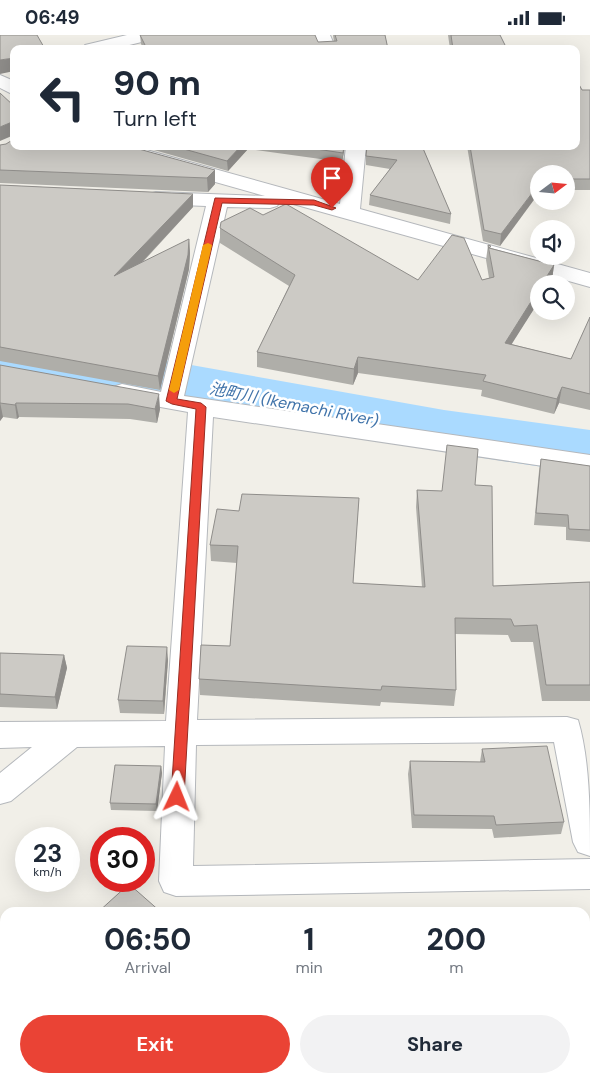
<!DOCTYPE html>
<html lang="en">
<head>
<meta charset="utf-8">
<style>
	:root { --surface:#fff; --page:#f2f2f3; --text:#1f2937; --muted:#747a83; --accent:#ea4335 }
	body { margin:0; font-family:"DM Sans","Noto Sans JP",sans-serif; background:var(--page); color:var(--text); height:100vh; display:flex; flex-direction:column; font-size:19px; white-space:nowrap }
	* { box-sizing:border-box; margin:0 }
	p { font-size:16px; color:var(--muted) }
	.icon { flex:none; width:28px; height:28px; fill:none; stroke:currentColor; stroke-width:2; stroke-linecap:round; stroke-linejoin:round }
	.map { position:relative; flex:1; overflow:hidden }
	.details { position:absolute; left:0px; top:872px; width:590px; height:176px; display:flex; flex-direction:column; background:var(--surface); border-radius:15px 15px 0 0; box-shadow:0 5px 20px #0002 }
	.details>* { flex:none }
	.hud { position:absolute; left:10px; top:10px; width:570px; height:105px; border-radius:10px; box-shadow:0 5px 20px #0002; background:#fff; color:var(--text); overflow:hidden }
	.needle { width:32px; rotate:74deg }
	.tools { position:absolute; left:530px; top:130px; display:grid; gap:10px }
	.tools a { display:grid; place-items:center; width:45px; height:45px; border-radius:50%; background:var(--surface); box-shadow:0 5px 20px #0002; font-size:25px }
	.speed { position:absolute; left:15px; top:792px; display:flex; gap:10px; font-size:25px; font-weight:700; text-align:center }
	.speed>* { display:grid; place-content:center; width:65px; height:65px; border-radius:50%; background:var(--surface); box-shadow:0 5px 20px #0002; line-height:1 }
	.speed small { font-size:12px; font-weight:400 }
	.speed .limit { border:8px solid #d22; background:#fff; color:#111 }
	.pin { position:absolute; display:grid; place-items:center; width:42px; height:42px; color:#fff; margin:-51px -21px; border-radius:50% 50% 50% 0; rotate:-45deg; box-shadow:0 0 5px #0007 }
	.pin .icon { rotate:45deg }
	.me { position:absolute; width:55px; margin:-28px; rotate:2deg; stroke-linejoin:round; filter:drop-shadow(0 0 4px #0008) }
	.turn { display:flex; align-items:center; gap:18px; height:105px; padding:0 20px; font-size:22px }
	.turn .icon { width:65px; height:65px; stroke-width:2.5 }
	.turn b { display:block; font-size:35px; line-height:42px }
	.eta { display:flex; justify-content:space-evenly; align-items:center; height:85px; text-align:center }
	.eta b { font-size:30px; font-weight:700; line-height:35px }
	.primary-button { display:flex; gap:10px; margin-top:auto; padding:10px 20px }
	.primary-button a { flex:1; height:58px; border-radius:30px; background:var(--accent); color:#fff; font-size:20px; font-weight:700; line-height:58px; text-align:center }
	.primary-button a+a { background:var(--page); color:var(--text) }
	.status { display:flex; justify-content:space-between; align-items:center; height:35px; padding:0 25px; background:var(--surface); direction:ltr }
	.status svg { height:14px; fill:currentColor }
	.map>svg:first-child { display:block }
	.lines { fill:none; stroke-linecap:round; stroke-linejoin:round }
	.river { fill:#aadaff; fill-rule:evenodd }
	.minor-casing { stroke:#b5b8bc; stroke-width:2 }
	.minor { fill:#fff; fill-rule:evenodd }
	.wall { fill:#afaea9 }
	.shaded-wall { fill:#8f8d8a }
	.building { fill:#cccac5; stroke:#8f8d8a }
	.route { fill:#ea4335; stroke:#982c22 }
	.slow { fill:#f59e0b }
	.labels { text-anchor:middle; stroke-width:5; stroke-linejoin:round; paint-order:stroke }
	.water-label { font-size:16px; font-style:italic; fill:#4174aa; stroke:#fff }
</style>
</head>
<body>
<div class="status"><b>06:49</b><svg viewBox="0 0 49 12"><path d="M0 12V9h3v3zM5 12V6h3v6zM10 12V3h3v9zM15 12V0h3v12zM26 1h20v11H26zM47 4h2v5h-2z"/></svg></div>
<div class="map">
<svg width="590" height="1048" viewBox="0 0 590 1048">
	<rect width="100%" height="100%" fill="#f1efe8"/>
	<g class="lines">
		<!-- river -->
		<polygon class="river" points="0,296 444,375 590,395 590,439 444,417 0,332"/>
		<defs>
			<g id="minor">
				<polygon points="127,0 157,0 154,4 113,14 82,14 85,10"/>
				<polygon points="312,0 330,0 336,14 318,14"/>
				<polygon points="0,40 14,46 14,60 0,53"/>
				<path d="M99 111H132L340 169 346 111H366L360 174 590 238V252L279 165 280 167 277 171 270 173 227 172 184 361 590 420V438L213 382 197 685 567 682 578 685C590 725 590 778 590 821L578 817 573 807 554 707 196 710 193 831 590 824V854L176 861 164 857 159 846 165 711 77 712 11 766 0 769V738L32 712 0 713V687L166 686 188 377 122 365 113 362 110 357 113 352 122 349 161 357 206 171 156 169 149 167 146 163 149 159 156 157 265 161 102 115Z"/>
			</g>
		</defs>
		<!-- minor casing -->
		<use href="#minor" class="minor-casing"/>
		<!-- minor -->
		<use href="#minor" class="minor"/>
	</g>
	<!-- wall -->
	<g class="wall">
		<polygon points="140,0 318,7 334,7 333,0 385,0 388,14 144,14 141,9"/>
		<polygon points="448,0 500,0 507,14 450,14"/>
		<polygon points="582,55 590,55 590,155 566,155 566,139 539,139 500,211 483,206 467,111 576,111"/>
		<polygon points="0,110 101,114 215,135 215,149 208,157 0,148"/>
		<polygon points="140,111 345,111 342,127 248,114 228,136"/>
		<polygon points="422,111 451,179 450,189 369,170 370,160 390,134 366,130 366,121"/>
		<polygon points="0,150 193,159 193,172 142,228 189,204 190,218 189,234 160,355 0,326"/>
		<polygon points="263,180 418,245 482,245 489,243 486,225 488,210 491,213 554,230 552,245 539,249 539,266 511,309 571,324 590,282 590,375 559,368 554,379 481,361 482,355 358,338 353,350 257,332 257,317 289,251 220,208 220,193"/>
		<polygon points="0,330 160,374 157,388 130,384 19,382 17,384 3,382 0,386"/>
		<polygon points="541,424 590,431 590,507 566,505 566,492 534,490 539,436"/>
		<polygon points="475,450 493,551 590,547 590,666 542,666 533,607 511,607 508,600 455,599 456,655 454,671 381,667 380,671 200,660 199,644 230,611 237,528 211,526 210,510 239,476 359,463 353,548 422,552 416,472 417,455 442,456"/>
		<polygon points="0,618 64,620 67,633 57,674 0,672"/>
		<polygon points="168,625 164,679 120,678 118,665"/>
		<polygon points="482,714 564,787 561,799 494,803 492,794 412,793 408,739 410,726 480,727"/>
		<polygon points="161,731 162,738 157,776 111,775 110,768"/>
		<polygon points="448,1044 493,1044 449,1046"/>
		<polygon points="515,1044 585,1044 590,1048 520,1048"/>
	</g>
	<!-- shaded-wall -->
	<g class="shaded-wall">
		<polygon points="14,23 14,36 0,39 0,25"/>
		<polygon points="12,87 14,100 0,106 0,92"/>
		<polygon points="241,111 248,111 248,114 228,136 227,126"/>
		<polygon points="344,111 345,111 342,127 343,118"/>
		<polygon points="215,135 215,149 208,157 207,143"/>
		<polygon points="539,149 539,158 500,211 501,199"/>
		<polygon points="193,159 193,172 116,255 114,241"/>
		<polygon points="189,204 190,218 189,234 160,355 158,341"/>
		<polygon points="554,230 552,245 550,249 542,249"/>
		<polygon points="539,254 539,266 503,323 505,308"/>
		<polygon points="358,322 358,338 353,350 354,334"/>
		<polygon points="562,352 559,368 554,379 557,364"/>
		<polygon points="159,359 160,374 157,388 155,374"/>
		<polygon points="0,367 3,382 0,386"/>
		<polygon points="16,368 19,382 17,384 15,370"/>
		<polygon points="167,612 168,625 164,679 163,666"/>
		<polygon points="64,620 67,633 57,674 55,662"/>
		<polygon points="161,731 162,738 157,776 156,769"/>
	</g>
	<!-- building -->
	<g class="building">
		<polygon points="0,0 37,0 45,14 14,14 14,23 0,25"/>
		<polygon points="140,0 315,0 318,7 337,6 335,0 385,0 388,14 147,14"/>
		<polygon points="451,0 500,0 507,14 453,14"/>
		<polygon points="576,44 582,55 590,55 590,144 566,144 566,139 539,139 539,149 501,199 484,195 470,111 576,111"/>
		<polygon points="0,58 14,71 14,96 12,87 0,92"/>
		<polygon points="14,104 14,111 93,111 101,114 101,111 128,111 215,135 207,143 0,135 0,110 6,109"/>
		<polygon points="173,111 241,111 227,126"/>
		<polygon points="296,111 344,111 343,118"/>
		<polygon points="367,111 422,111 451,179 370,160 397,125 366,121"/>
		<polygon points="0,150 193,159 114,241 189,204 188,220 158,341 0,312"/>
		<polygon points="286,169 418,245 452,200 464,203 482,245 494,242 488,210 491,211 489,213 554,230 542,249 539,249 539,254 505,308 571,324 590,282 590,359 562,352 557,364 483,346 486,340 358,322 354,334 257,317 295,240 220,193 221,187 250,173 263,180"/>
		<polygon points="0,330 159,359 155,374 128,369 16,368 15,370 0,368"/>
		<polygon points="447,410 478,414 475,450 492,451 493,551 590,547 590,650 546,650 537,590 514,591 511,584 455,583 456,655 382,651 381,655 199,644 201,610 230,611 238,511 210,510 217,474 239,476 242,459 359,463 353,548 425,552 417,455 442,456"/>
		<polygon points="541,424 590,431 590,495 569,494 568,480 536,478"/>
		<polygon points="127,611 167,612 163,666 118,665"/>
		<polygon points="0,618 64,620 55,662 0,659"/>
		<polygon points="547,711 564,787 496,790 494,781 414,780 410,726 485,727 482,714"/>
		<polygon points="115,730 161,731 156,769 110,768"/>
		<polygon points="129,849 162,878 97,878"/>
		<polygon points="585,924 590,924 590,1048 537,1048 533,1044 585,1044"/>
		<polygon points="5,959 5,1044 300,1044 305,1048 0,1048 0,964"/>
	</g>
	<!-- route -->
	<polygon class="route" points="215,163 314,165 336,173 332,175 314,170 222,168 177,364 201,368 206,372 184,762 182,766 173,766 171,762 196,374 172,369 166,366"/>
	<!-- slow -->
	<polygon class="slow" points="208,208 212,210 179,355 174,358 169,355 203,210"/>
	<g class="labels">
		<!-- water labels -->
		<g class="water-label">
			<text transform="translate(294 369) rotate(11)" y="6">池町川 (Ikemachi River)</text>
		</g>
	</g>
</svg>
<div class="tools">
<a><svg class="needle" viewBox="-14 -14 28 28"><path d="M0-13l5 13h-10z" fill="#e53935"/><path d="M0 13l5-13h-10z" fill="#747a83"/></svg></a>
<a><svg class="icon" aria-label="sound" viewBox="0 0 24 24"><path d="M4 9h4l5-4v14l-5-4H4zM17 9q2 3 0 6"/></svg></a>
<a><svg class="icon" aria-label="search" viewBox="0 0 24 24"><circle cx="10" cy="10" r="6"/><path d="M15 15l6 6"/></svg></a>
</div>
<div class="speed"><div>23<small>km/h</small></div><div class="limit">30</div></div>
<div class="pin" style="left:332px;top:173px;background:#d93025"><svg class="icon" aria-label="arrive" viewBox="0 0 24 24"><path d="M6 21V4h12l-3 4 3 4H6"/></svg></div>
<svg class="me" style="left:177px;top:762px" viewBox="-20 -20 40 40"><path d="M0-17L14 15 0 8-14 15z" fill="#ea4335" stroke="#fff" stroke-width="4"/></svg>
<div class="hud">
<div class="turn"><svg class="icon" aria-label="left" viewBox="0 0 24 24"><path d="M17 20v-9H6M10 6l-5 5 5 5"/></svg><div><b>90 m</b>Turn left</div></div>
</div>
<section class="details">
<div class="eta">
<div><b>06:50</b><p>Arrival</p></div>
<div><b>1</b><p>min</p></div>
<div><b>200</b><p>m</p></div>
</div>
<div class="primary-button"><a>Exit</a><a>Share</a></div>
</section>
</div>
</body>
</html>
